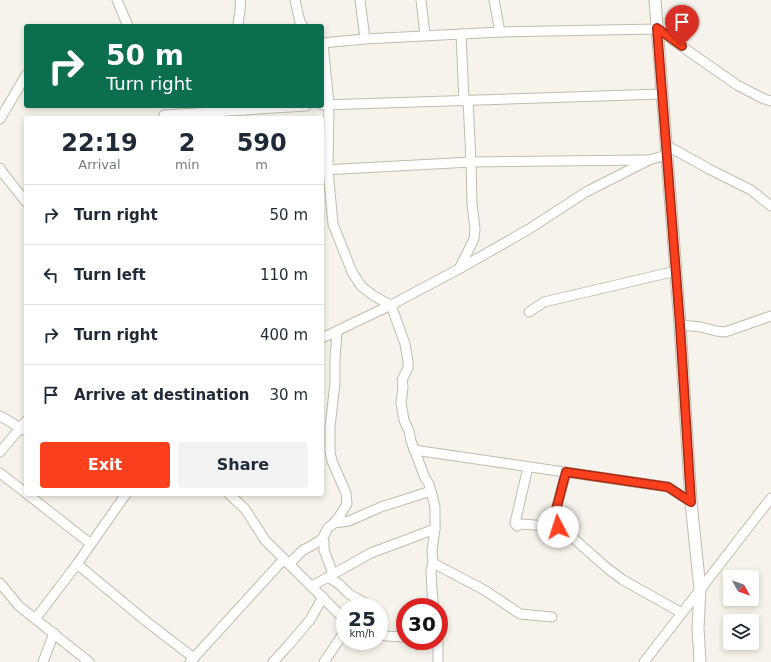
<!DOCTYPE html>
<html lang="en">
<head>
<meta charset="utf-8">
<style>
	:root { --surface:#fff; --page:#f2f2f3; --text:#1f2937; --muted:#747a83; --line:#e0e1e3; --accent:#fc3f1d }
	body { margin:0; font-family:"DejaVu Sans",sans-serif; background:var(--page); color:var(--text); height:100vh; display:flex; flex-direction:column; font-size:15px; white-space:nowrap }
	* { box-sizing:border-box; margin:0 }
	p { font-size:13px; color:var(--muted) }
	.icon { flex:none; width:22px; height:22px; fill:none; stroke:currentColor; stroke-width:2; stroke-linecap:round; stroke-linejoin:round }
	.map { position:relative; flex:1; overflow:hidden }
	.drawer { position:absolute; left:24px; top:116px; width:300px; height:380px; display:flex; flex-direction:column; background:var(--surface); border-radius:4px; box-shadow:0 2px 6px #0003 }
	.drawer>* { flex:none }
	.guide { position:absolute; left:24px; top:24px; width:300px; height:84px; border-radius:4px; box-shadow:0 2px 6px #0003; background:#0b6e4f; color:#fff; overflow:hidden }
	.needle { width:26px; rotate:130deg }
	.tools { position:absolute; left:723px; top:570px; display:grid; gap:8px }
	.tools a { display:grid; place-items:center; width:36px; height:36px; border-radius:4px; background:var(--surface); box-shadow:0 2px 6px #0003; font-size:20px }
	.speed { position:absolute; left:336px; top:598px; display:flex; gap:8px; font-size:20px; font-weight:700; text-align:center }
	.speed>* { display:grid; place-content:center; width:52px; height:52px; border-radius:50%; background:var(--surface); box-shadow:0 2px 6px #0003; line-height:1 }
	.speed small { font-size:10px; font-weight:400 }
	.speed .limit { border:6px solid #d22; background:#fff; color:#111 }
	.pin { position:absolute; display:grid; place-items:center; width:34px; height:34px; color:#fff; margin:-41px -17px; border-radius:50% 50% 50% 0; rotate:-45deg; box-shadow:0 0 4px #0007 }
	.pin .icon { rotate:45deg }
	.me { position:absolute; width:44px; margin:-22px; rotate:355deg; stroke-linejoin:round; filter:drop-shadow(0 0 3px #0008) }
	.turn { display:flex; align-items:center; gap:14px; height:84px; padding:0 16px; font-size:18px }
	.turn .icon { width:52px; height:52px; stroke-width:2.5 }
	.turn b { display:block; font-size:28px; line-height:34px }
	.eta { display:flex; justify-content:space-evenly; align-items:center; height:68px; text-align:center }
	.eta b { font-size:24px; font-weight:800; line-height:28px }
	.cta { display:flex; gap:8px; margin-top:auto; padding:8px 16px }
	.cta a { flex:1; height:46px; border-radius:4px; background:var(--accent); color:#fff; font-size:16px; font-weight:800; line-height:46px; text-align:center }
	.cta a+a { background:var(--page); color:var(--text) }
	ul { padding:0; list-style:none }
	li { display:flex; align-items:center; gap:12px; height:60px; padding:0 16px; border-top:1px solid var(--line) }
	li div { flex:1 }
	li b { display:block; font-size:15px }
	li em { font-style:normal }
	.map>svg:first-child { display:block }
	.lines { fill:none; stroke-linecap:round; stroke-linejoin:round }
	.minor-casing { stroke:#c2bbae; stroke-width:11 }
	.tertiary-casing { stroke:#c2bbae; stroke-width:13 }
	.minor { stroke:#fff; stroke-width:9 }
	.tertiary { stroke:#fff; stroke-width:11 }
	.route-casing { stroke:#a42913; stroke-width:10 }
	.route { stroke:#fc3f1d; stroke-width:7 }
</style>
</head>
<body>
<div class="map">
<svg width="771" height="662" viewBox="0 0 771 662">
	<rect width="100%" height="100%" fill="#f6f3ec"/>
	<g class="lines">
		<defs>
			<g id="minor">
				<polyline points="117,0 128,26"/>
				<polyline points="295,0 300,22 303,26"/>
				<polyline points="360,0 365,39"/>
				<polyline points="421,0 425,35"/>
				<polyline points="494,0 500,32"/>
				<path d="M238 26C238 17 242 9 240 0"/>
				<polyline points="461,34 464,101"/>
				<polyline points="322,43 365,39 500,32 657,29 737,85 764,99 771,101"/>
				<polyline points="323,43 329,105 328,170 333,224 352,272 361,286 374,296 391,305 405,344 408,361 408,368 402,380 403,387 401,403 404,420 409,431 411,441 425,478 429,484 435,507 435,529 432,551 433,563 431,570 432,591 434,607"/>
				<polyline points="322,105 662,94"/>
				<polyline points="164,115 306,106"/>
				<polyline points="0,119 26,75"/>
				<polyline points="666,145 709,169 751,190 771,206"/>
				<polyline points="0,168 3,173 26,202"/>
				<polyline points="323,170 471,162 646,160"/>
				<polyline points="459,269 474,239 475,229 472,204 471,162 468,100"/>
				<polyline points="529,312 544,302 676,271"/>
				<polyline points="680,325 701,327 716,331 725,332 771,316"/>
				<polyline points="322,338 391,305 459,269 529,229 586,192 649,160 667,155"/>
				<polyline points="0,416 26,431"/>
				<polyline points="414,450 668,487 691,502"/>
				<polyline points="0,452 26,421"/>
				<polyline points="528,467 515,523 517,526 522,524 558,527 563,529 607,568 623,580 682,613"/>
				<polyline points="0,473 26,493"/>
				<polyline points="27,494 91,544"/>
				<polyline points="229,494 245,509 265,540 345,620"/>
				<polyline points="334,523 349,521 381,507 431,491"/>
				<polyline points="558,527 556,510 566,472"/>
				<polyline points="322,539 324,542 324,550 333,574"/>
				<polyline points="433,563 486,591 520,614 552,617"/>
				<polyline points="77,564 147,622 194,658"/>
				<polyline points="289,564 303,550 311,546 322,539 328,528 334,523 339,517 347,504 346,493 332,461 330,452 330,427 335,383 335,359 337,331"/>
				<polyline points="328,577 339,584 349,594 372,607"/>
				<polyline points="0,583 19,606 89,662"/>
				<polyline points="312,586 371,553 435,529"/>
				<polyline points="36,618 77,564 126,494"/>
				<polyline points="379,634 386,636 405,637"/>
				<polyline points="438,641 438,662"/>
				<polyline points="43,662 54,633"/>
				<polyline points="190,662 284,559"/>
				<polyline points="273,662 287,647 310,620 323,597"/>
				<polyline points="324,662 345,631"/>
				<polyline points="644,662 771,498"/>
			</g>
			<polyline id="tertiary" points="655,0 680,325 691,502 700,589 698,628 700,662"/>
		</defs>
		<!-- minor casing -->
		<use href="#minor" class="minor-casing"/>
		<!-- tertiary casing -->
		<use href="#tertiary" class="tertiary-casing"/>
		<!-- minor -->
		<use href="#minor" class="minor"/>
		<!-- tertiary -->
		<use href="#tertiary" class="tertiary"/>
	</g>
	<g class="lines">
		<defs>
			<polyline id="route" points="558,527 556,510 566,472 668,487 691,502 680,325 657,28 682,46"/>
		</defs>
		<!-- route casing -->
		<use href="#route" class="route-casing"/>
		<!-- route -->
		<use href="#route" class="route"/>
	</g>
</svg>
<div class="tools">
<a><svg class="needle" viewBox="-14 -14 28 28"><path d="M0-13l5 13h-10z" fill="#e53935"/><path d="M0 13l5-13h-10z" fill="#747a83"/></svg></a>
<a><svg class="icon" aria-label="layers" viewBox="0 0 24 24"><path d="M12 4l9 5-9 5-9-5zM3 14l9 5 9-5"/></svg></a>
</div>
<div class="speed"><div>25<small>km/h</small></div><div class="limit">30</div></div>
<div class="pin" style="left:682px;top:46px;background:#d93025"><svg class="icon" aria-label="arrive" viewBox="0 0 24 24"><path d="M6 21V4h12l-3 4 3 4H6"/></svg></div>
<svg class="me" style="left:558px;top:527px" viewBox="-20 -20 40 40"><circle r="19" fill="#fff"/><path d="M0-13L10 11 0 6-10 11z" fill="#fc3f1d"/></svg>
<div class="guide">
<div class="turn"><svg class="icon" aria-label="right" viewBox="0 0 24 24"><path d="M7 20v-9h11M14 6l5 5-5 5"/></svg><div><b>50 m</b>Turn right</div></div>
</div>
<section class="drawer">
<div class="eta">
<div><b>22:19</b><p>Arrival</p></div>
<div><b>2</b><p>min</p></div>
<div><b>590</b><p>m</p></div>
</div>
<ul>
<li><svg class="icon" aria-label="right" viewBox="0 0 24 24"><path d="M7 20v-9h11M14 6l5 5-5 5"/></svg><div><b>Turn right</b></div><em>50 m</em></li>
<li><svg class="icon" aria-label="left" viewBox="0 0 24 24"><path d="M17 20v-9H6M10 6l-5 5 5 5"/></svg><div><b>Turn left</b></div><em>110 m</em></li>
<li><svg class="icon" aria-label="right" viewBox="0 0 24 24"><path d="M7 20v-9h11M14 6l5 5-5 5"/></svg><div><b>Turn right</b></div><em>400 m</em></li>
<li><svg class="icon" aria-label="arrive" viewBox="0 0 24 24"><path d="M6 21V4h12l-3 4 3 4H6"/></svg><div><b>Arrive at destination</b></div><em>30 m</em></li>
</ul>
<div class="cta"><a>Exit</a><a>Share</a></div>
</section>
</div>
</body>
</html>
